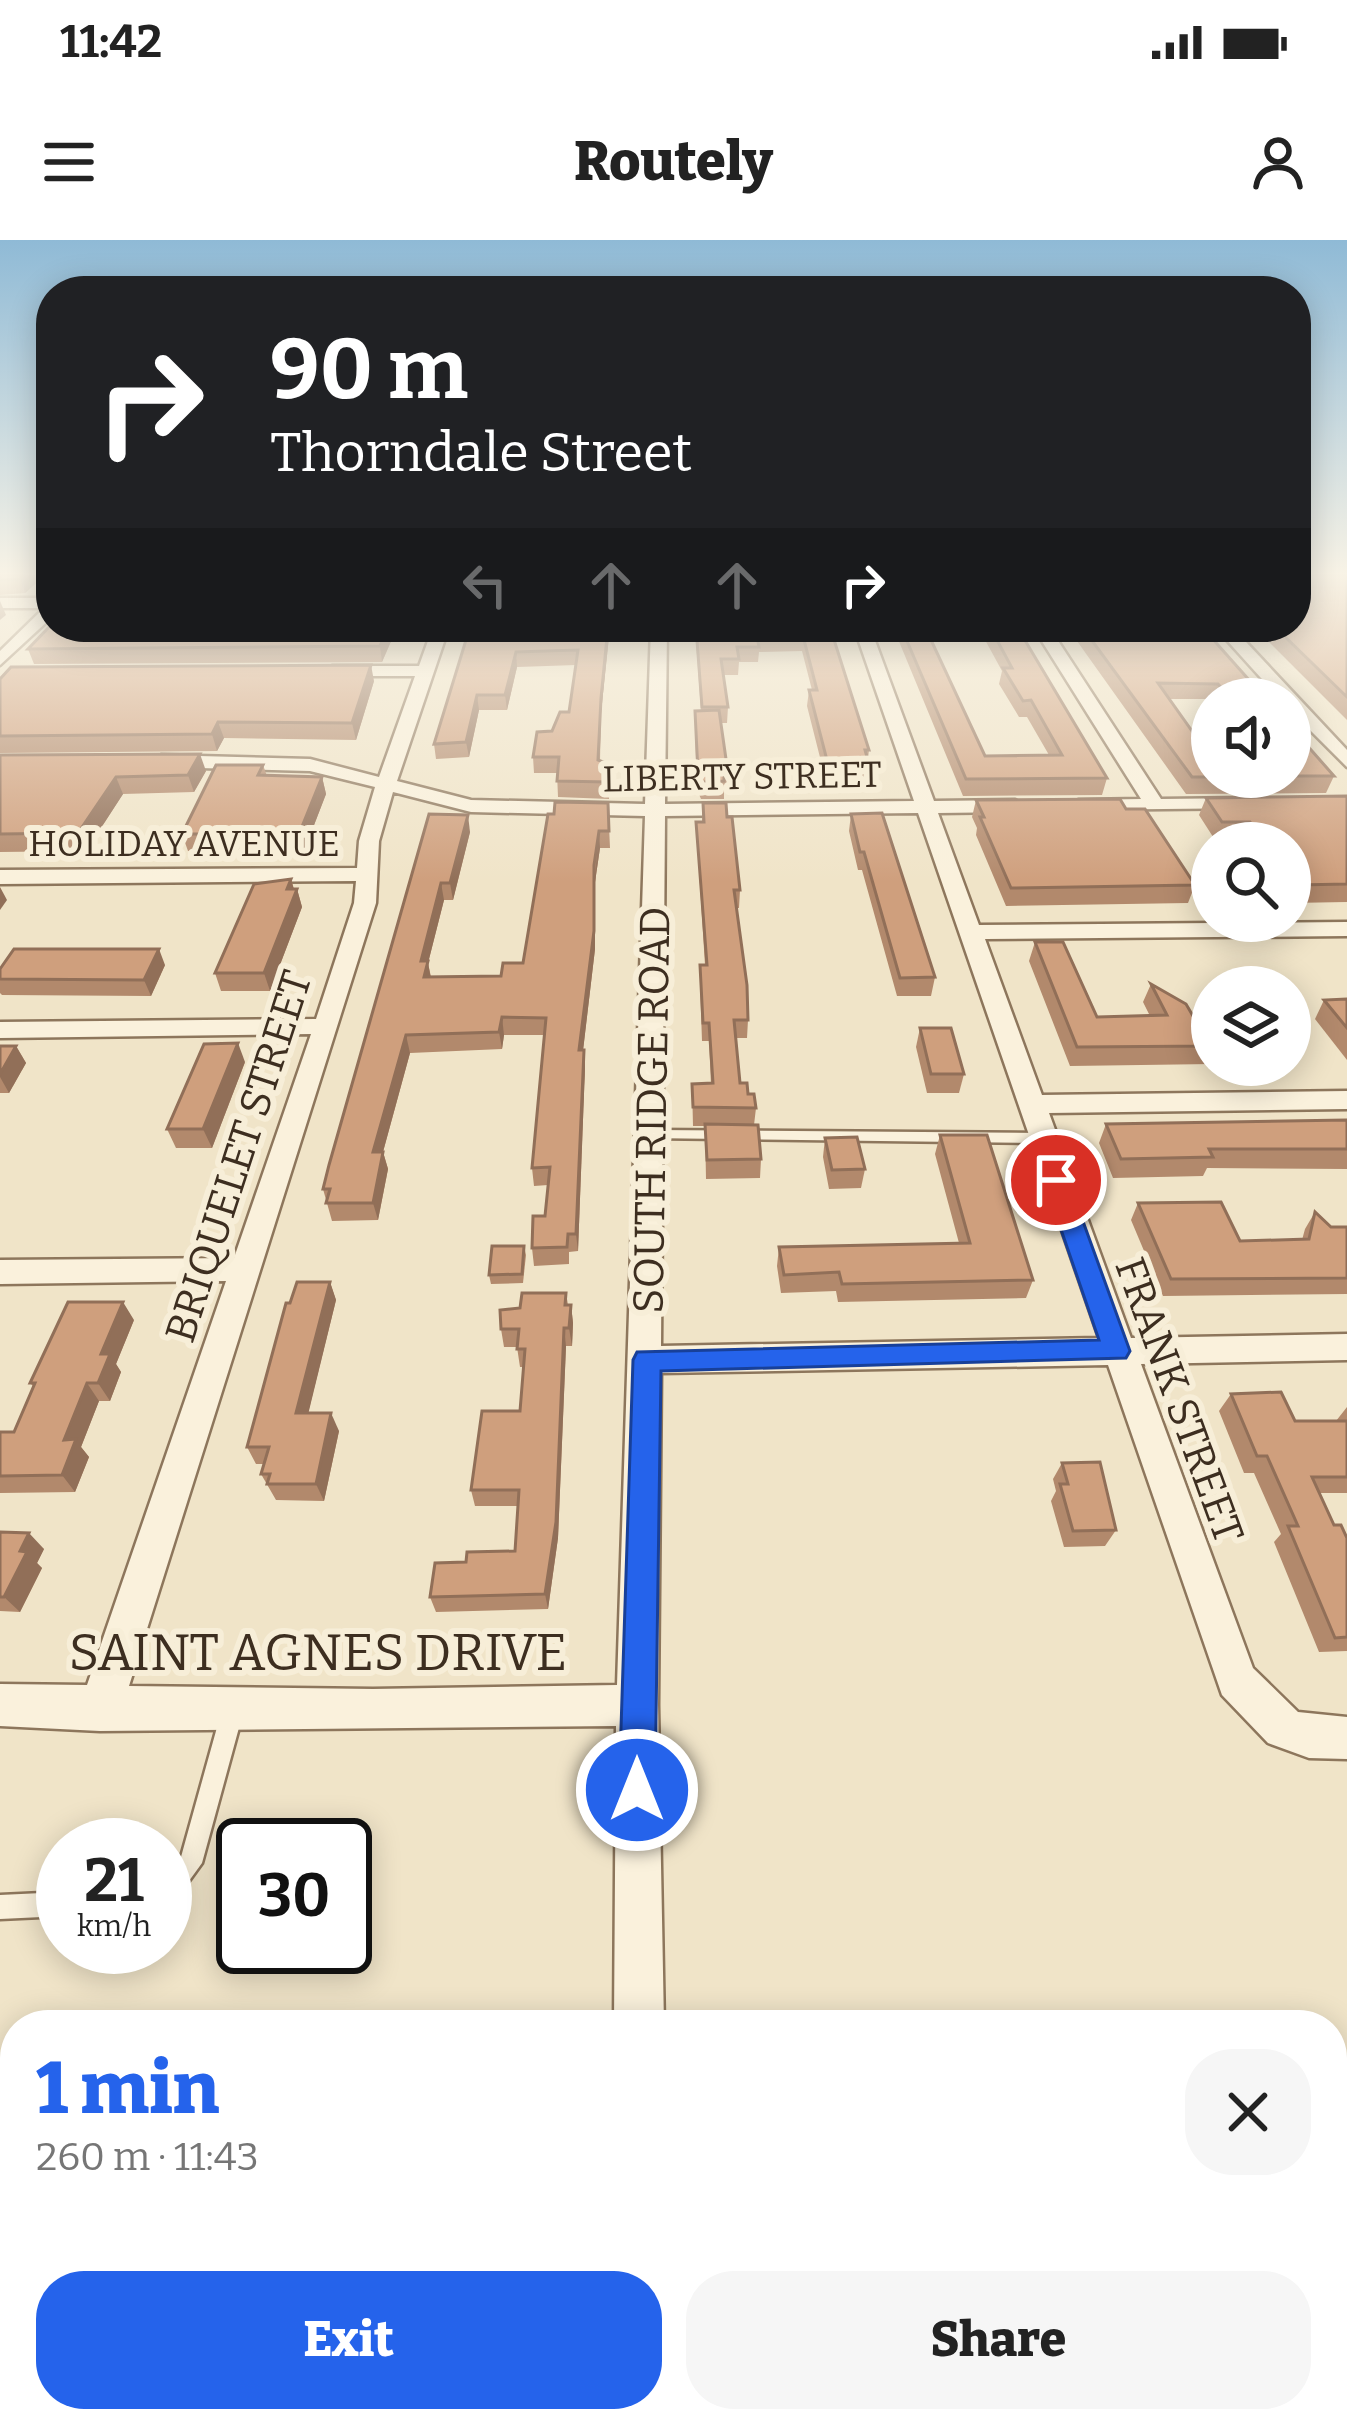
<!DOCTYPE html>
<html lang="en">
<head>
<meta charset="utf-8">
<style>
	:root { --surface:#fff; --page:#f6f6f6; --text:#222; --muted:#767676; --accent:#2563eb }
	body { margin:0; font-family:Bitter,serif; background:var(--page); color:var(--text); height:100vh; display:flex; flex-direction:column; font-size:45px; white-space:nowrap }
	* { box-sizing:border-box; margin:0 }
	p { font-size:39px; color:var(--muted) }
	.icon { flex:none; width:66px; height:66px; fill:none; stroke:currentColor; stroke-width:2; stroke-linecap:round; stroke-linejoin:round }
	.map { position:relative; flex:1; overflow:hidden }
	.details { position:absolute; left:0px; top:1770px; width:1347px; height:423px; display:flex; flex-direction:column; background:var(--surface); border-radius:48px 48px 0 0; box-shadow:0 6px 30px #0003 }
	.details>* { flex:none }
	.guide { position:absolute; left:36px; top:36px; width:1275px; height:366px; border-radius:48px; box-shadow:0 6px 30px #0003; background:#202124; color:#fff; overflow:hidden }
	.tools { position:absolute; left:1191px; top:438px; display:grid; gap:24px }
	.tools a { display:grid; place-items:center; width:120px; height:120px; border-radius:50%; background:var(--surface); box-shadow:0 6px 30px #0003; font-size:60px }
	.speed { position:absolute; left:36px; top:1578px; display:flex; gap:24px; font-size:60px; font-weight:700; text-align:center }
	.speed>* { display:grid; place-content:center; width:156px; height:156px; border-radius:50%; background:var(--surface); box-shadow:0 6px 30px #0003; line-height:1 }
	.speed small { font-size:30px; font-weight:400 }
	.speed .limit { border:6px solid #111; border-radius:18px; background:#fff; color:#111 }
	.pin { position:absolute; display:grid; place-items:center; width:102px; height:102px; color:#fff; margin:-51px; border:6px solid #fff; border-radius:50%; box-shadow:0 3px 12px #0007 }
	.me { position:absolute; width:132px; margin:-66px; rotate:0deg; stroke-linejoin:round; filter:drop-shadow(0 0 9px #0008) }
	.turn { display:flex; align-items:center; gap:42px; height:252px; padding:0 36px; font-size:54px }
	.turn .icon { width:156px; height:156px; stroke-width:2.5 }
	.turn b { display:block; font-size:84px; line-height:102px }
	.lanes { display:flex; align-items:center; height:114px; padding:0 36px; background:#0003; justify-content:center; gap:60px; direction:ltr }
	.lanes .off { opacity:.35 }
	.round { display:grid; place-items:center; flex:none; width:126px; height:126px; border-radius:48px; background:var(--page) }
	.headline { display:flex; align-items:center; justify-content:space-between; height:204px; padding:0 36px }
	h1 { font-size:72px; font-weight:800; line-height:90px; color:var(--accent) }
	.button { display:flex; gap:24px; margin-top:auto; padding:24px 36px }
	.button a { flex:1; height:138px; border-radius:48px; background:var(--accent); color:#fff; font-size:48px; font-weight:800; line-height:138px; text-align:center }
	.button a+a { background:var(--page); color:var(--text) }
	.status { display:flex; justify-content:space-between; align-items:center; height:84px; padding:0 60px; background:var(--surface); direction:ltr }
	.status svg { height:33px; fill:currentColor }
	header { display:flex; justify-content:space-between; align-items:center; height:156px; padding:0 36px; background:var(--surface); font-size:54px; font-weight:800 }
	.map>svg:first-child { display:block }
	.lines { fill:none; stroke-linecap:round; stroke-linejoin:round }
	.lane-casing { stroke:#8d765c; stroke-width:5 }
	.street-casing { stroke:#8d765c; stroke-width:5 }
	.secondary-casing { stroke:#6f573f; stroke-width:5 }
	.lane { fill:#faf1dc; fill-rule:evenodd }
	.street { fill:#faf1dc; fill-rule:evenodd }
	.secondary { fill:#faf1dc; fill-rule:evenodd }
	.wall { fill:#b2896c }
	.shaded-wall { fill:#916f58 }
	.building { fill:#cf9f7d; stroke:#916f58; stroke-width:3 }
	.route { fill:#2563eb; stroke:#184099; stroke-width:3 }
	.labels { text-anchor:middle; stroke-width:12; stroke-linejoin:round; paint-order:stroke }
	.far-street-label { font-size:36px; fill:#3d2e20; stroke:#f7eed8 }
	.street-label { font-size:42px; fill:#3d2e20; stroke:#f7eed8 }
	.near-street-label { font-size:51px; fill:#3d2e20; stroke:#f7eed8 }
</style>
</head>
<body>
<div class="status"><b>11:42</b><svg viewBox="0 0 49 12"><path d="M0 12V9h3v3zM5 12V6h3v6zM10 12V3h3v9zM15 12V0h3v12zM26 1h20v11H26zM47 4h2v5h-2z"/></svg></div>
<header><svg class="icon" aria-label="menu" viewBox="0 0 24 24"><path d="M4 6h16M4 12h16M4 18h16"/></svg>Routely<svg class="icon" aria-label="person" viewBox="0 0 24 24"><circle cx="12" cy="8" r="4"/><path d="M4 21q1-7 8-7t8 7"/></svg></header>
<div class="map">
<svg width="1347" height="2192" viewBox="0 0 1347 2192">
	<rect width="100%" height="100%" fill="#f0e4c8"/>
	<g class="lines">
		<defs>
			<g id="lane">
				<polygon points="651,890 1041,893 1048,898 1041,903 646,898 644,895"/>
				<polygon points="232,1462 239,1466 243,1473 202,1623 173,1663 165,1667 165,1637 181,1617 221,1473 225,1466"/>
				<polygon points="63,1652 63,1676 0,1679 0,1655"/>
			</g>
			<g id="street">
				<polygon points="0,358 51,358 51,378 0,425 0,411 44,368 0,368"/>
				<path d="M433 387H449L397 541 471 560 645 564 651 387H667L665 564 914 561 854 387H870L934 561 1015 560 1025 566 1015 572 938 573 979 685 1347 682V696L985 699 1042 855 1347 851V869L1049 873 1131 1098 1347 1094V1120L1141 1124 1253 1428 1298 1472 1347 1477V1519L1309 1518 1268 1503 1222 1455 1108 1125 661 1133 658 1465 664 1785H614L616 1486 100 1491 0 1486V1444L87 1445 226 1041 0 1044V1020L234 1018 311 794 0 798V782L316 779 354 663 356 641 0 644V630L357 628 359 601 375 547 310 531 161 527 152 521 161 515 310 519 379 537 415 436H332L324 431 332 426H419ZM393 552 471 572 645 576 617 1445 373 1449 129 1446 376 663 379 601ZM918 573 1099 1098 661 1106 665 576Z"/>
				<polygon points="1033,387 1049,387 1161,559 1249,558 1256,560 1256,568 1072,570 1072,562 1079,560 1141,559"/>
				<polygon points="1215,387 1232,387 1347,510 1347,527 1290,470 1290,459 1280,459"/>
				<rect x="611" y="2178" width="60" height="14"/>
			</g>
			<g id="secondary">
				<polygon points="1347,1875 1347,1947 1332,1948 1332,1876"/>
				<polygon points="15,1960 15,2036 0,2037 0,1961"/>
				<polygon points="1347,2041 1347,2119 1332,2120 1332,2042"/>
				<polygon points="15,2140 15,2178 90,2178 84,2192 0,2192 0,2141"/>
			</g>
		</defs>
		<!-- lane casing -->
		<use href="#lane" class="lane-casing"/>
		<!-- street casing -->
		<use href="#street" class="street-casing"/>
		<!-- secondary casing -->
		<use href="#secondary" class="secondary-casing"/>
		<!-- lane -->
		<use href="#lane" class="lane"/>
		<!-- street -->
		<use href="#street" class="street"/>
		<!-- secondary -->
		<use href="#secondary" class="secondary"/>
	</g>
	<!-- wall -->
	<g class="wall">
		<polygon points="0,335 45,335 25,353 0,355"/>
		<polygon points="1347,335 1347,480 1254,387 1296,387"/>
		<polygon points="51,387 403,387 397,388 382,422 34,424 28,409"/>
		<polygon points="470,387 610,387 601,473 600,521 608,524 609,559 558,557 557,533 534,533 533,517 569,472 576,425 517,427 507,470 479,470 469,517 436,519 434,504"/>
		<polygon points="695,387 830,387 869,510 868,519 871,531 869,548 828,549 807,466 809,450 812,450 802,411 759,412 758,422 739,422 738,435 723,435 728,467 727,483 721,483 728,533 727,550 724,550 724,559 701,559 697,550 695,487 701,471"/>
		<polygon points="893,387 925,387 985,516 1049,515 1027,477 1019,477 999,444 1002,431 978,387 1017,387 1107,538 1102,555 963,556"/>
		<polygon points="1067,387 1202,387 1266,459 1169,459 1209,515 1334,536 1326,553 1186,554"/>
		<polygon points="0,439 374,441 356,500 224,498 217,511 0,513"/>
		<polygon points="0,515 206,531 194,552 123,554 86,611 0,612"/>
		<polygon points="263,525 267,536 322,537 326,554 304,611 188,611 182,594"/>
		<polygon points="1347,556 1347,662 1290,663 1290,603 1245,603 1242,600 1215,600 1199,575 1206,558"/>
		<polygon points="976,560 1195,645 1188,663 1006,666 976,595 977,588 972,577"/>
		<polygon points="608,563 610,608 600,608 595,642 595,709 583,810 585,827 578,1011 569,1012 569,1024 534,1026 532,1008 545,976 548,945 534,946 532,928 544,795 504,795 502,809 410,813 383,912 388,929 378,980 332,981 323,949 429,574 470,592 453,660 444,660 428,723 431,737 501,736 523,723 554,574"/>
		<polygon points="703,563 727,577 740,650 739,668 737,668 748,780 747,798 736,798 740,843 756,868 754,885 761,919 760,938 706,939 705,886 693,886 692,844 711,844 709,801 702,801 700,743 700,725 705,725 696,582 702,582"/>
		<polygon points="851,574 935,737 931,756 897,756 862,630 858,630 849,591"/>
		<polygon points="291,639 294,649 297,649 302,667 270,751 221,751 215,733"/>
		<polygon points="1035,702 1097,777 1150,776 1143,762 1151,744 1193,776 1212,776 1212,824 1070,826 1029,721"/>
		<polygon points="165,725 151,756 2,755 0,753 0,729"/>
		<polygon points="1347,759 1347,820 1315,779 1324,760"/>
		<polygon points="920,788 964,834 959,853 927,853 916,807"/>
		<polygon points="0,806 16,806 26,823 9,853 0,853"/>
		<polygon points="245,822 212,908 176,908 167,889"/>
		<polygon points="1347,880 1347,929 1207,928 1203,936 1113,938 1099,903 1106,884"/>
		<polygon points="940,895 1033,1040 1026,1058 838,1062 836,1051 781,1053 777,1026 779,1007 959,1003 935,914"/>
		<polygon points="825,898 865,929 861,948 829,949 823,917"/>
		<polygon points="1138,963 1240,1001 1302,1000 1305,989 1315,972 1331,987 1347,987 1347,1054 1163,1056 1131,980"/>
		<polygon points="524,1006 526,1015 523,1043 491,1044 489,1035"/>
		<polygon points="330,1042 336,1060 308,1173 339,1191 324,1261 276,1260 261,1234 264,1224 256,1224 247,1207 290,1063"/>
		<polygon points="566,1053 568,1065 571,1065 573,1083 572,1106 566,1106 558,1298 548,1369 436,1372 430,1357 466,1322 515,1311 518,1266 475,1266 471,1250 520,1171 524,1127 520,1127 517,1107 504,1107 501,1089 520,1068"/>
		<polygon points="134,1080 116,1124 121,1132 110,1161 99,1161 81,1207 89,1217 75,1252 0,1253 0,1192 14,1192 34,1147 30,1143"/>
		<polygon points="1231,1154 1295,1181 1336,1181 1347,1167 1347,1253 1319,1253 1334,1285 1347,1298 1347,1411 1319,1412 1274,1302 1281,1294 1254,1233 1244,1233 1219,1171"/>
		<polygon points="1062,1223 1116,1290 1105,1306 1064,1307 1051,1261 1056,1251 1053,1239"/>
		<polygon points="0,1292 44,1309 37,1323 42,1328 20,1372 0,1371"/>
	</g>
	<!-- shaded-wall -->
	<g class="shaded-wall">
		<polygon points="23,335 45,335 25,353 20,339"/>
		<polygon points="0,361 6,375 0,380"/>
		<polygon points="388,387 397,387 382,422 380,406"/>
		<polygon points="608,387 610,387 601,473 599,536 601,458"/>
		<polygon points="516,412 517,427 507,470 505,455"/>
		<polygon points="371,425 374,441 356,500 352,483"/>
		<polygon points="477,455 479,470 469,517 466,502"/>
		<polygon points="218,482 224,498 217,511 212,494"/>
		<polygon points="200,514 206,531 194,552 188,535"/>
		<polygon points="116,537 123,554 86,611 78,593"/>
		<polygon points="322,537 326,554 304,611 299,594"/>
		<polygon points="468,575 470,592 453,660 450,643"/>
		<polygon points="599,591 600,608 595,642 595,709 581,828 579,810"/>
		<polygon points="291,639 295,654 297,649 302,667 270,751 264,733"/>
		<polygon points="441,643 444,660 428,723 431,739 427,754 421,721"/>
		<polygon points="0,647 7,660 0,670"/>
		<polygon points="159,709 165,725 151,756 144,740"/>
		<polygon points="502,777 504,795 502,809 499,792"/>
		<polygon points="406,795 410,813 378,930 373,912"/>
		<polygon points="238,803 245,822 212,908 203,889"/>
		<polygon points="16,806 26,823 9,853 0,837 0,834"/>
		<polygon points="584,810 585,827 578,1011 576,994"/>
		<polygon points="383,912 388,929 378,980 373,963"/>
		<polygon points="330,1042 336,1060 304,1191 296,1173"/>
		<polygon points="123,1062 134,1080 116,1124 121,1132 110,1161 98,1143 101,1114"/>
		<polygon points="571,1065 573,1083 572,1106 569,1088"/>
		<polygon points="564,1088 566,1106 558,1298 548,1369 545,1354"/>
		<polygon points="87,1143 99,1161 81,1207 89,1217 75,1252 62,1235 64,1200"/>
		<polygon points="331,1173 339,1191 324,1261 316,1244"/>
		<polygon points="29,1293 44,1309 37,1323 42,1328 20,1372 4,1357 20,1311"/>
	</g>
	<!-- building -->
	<g class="building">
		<polygon points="0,335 23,335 20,339 0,340"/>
		<polygon points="1296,335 1347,335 1347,457 1275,387 1296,387"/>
		<polygon points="51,385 51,387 388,387 380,406 28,409"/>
		<polygon points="470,387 608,387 601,458 598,520 608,524 608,542 557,541 559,517 533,517 537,492 552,491 560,472 569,472 578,410 516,412 505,455 477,455 466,502 434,504"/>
		<polygon points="696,387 830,387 869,510 865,510 871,531 830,532 809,450 817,450 803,396 757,396 759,407 737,407 739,419 721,419 728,467 702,467"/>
		<polygon points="901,387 925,387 985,516 1062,515 1031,460 1023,461 1003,428 1012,428 990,387 1017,387 1107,538 966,539"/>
		<polygon points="1082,387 1202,387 1266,459 1231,459 1218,444 1158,443 1209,515 1212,515 1212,537 1215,537 1192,537"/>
		<polygon points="371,425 352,483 218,482 212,494 0,496 0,439 11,427"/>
		<polygon points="719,470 728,533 724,533 724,541 702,542 698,533 695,471"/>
		<polygon points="1290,486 1334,536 1290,536"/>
		<polygon points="200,514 188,535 116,537 78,593 0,594 0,515"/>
		<polygon points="216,525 263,525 258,535 322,537 299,594 182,594"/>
		<polygon points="1347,556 1347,644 1297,645 1290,636 1290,603 1265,603 1250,582 1222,582 1206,558"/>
		<polygon points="1120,559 1126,569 1145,569 1195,645 1011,648 980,577 984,577 976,560"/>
		<polygon points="555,562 608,563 609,591 599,591 594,625 594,691 579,810 584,810 576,994 568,994 567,1007 532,1008 533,976 545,976 550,927 532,928 546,778 502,777 499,792 406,795 373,912 383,912 373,963 326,963 330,949 323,949 329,925 429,574 468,575 450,643 441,643 421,721 428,721 424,737 501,736 503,723 523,723 548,574 554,574"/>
		<polygon points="703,563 726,563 727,577 732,577 740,650 734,650 747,745 748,780 734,780 740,843 747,843 748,854 754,854 756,868 693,867 692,844 713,843 709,783 703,783 700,725 707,725 696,582 704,582"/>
		<polygon points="882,573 935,737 900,738 864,612 860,612 851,574"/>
		<polygon points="291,639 287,649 297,649 264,733 215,733 254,644"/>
		<polygon points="1035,702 1063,702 1097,777 1167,775 1151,744 1186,764 1193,776 1212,776 1212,806 1077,807"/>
		<polygon points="14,709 159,709 144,740 0,739 0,729"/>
		<polygon points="1347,759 1347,788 1324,760"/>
		<polygon points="920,788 951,788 964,834 931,834"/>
		<polygon points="238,803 203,889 167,889 204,804"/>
		<polygon points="0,806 16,806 0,834"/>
		<polygon points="1347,880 1347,909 1209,909 1213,917 1121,919 1106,884"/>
		<polygon points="705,884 758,885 761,919 707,920"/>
		<polygon points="940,895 987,895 1033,1040 842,1044 839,1032 784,1035 779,1007 970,1003"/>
		<polygon points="857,897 865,929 832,930 825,898"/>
		<polygon points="1221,962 1240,1001 1309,999 1315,972 1331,987 1347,987 1347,1038 1171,1039 1138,963"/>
		<polygon points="492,1006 524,1006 522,1034 489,1035"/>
		<polygon points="297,1042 330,1042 296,1173 331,1173 316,1244 267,1244 270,1234 261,1234 269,1207 247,1207 286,1063 290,1063"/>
		<polygon points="522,1053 566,1053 565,1065 571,1065 569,1088 564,1088 556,1282 545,1354 430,1357 435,1323 466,1322 467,1312 515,1311 519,1250 471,1250 482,1171 520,1171 525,1109 517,1109 519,1089 501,1089 500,1070 520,1068"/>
		<polygon points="68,1062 123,1062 101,1114 110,1114 98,1143 87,1143 64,1200 76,1199 62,1235 0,1236 0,1192 14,1192 35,1143 30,1143"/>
		<polygon points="1281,1152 1295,1181 1347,1181 1347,1237 1312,1237 1334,1285 1341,1285 1347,1298 1347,1397 1335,1398 1288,1286 1298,1286 1267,1216 1257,1216 1231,1154"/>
		<polygon points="1100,1222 1116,1290 1073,1291 1060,1244 1068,1244 1062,1223"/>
		<polygon points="0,1292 29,1293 20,1311 27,1312 4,1357 0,1357"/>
	</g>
	<!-- sky -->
	<linearGradient id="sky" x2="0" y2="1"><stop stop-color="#8fbad6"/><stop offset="0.52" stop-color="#f8f3e6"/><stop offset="1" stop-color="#f8f3e6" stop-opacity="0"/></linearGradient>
	<rect width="1347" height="642" fill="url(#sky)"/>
	<!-- route -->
	<polygon class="route" points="1056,932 1068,940 1130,1111 1126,1118 661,1131 655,1550 650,1562 637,1568 624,1562 619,1550 633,1120 637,1112 1099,1100 1044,940"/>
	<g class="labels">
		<!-- far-street labels -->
		<g class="far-street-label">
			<text transform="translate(742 536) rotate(-1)" y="13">LIBERTY STREET</text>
			<text x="184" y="616">HOLIDAY AVENUE</text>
		</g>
		<!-- street labels -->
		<g class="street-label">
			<text transform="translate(651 870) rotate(-89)" y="15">SOUTH RIDGE ROAD</text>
			<text transform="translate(238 916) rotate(-72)" y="15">BRIQUELET STREET</text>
			<text transform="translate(1180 1160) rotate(70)" y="15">FRANK STREET</text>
		</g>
		<!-- near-street labels -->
		<g class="near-street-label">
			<text x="318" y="1430">SAINT AGNES DRIVE</text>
		</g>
	</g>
</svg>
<div class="tools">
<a><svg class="icon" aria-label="sound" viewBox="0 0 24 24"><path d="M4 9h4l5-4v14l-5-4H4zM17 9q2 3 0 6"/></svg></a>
<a><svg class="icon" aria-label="search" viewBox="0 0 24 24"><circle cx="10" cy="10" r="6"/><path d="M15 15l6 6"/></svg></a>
<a><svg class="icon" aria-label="layers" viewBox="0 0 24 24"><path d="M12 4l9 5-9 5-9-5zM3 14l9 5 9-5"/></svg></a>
</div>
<div class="speed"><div>21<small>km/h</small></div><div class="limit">30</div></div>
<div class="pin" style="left:1056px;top:940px;background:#d93025"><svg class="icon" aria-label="arrive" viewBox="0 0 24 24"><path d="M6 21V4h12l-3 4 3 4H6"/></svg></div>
<svg class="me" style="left:637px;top:1550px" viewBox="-20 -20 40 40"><circle r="17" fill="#2563eb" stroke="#fff" stroke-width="3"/><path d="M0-11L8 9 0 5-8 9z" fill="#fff"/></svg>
<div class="guide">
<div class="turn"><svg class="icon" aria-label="right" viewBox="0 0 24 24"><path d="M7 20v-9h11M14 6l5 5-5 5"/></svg><div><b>90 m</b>Thorndale Street</div></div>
<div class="lanes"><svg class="icon off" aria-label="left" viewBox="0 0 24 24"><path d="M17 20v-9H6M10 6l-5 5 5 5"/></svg><svg class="icon off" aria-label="ahead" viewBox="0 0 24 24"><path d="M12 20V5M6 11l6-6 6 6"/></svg><svg class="icon off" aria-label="ahead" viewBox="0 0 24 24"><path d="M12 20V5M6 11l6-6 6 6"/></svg><svg class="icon" aria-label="right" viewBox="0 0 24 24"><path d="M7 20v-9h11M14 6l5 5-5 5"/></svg></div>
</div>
<section class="details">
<div class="headline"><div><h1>1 min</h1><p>260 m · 11:43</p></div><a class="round"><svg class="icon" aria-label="close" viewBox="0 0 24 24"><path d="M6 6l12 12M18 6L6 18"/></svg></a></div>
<div class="button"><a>Exit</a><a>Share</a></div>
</section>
</div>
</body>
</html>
